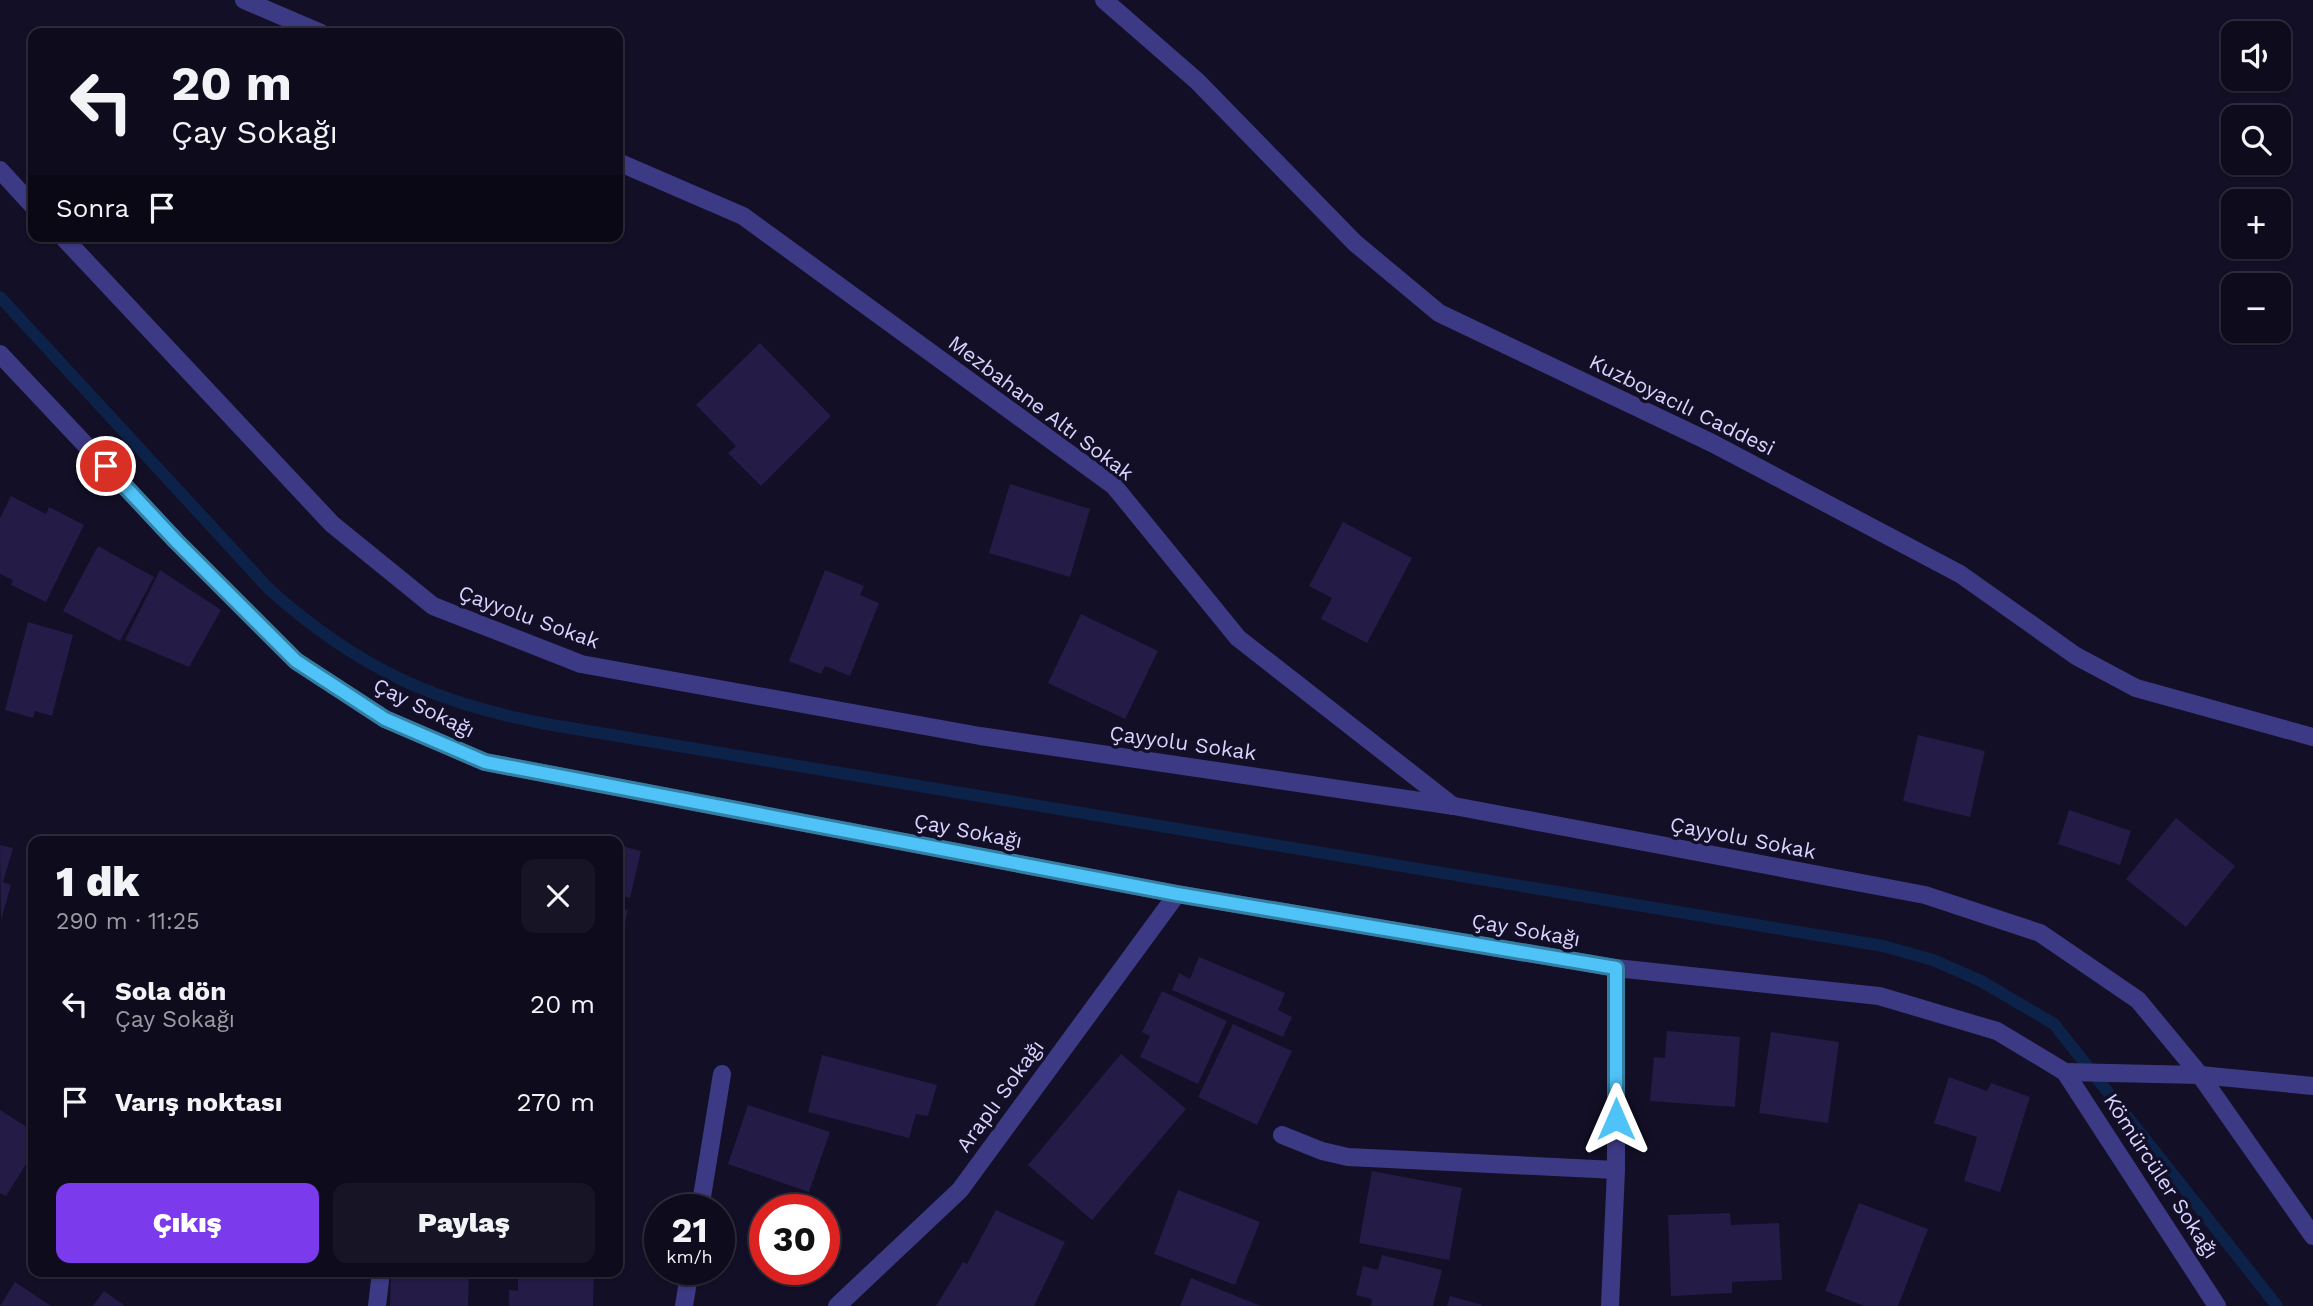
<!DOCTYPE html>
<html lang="tr">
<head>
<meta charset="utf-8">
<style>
	:root { --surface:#0e0b1c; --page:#171425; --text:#f1f3f6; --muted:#9b9ba3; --line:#2e2b3b; --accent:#7c3aed }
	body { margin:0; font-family:"Work Sans",sans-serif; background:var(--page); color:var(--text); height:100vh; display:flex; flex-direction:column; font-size:26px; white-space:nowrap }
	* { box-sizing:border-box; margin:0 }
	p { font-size:23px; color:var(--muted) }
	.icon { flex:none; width:38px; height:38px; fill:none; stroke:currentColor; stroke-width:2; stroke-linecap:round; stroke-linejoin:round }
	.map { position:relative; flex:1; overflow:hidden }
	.details { position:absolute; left:28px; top:836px; width:595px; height:441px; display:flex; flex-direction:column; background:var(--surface); border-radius:14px; box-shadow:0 2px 5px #0004,0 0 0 2px var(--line) }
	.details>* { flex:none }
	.guide { position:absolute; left:28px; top:28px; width:595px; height:214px; border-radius:14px; box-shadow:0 2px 5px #0004,0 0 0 2px var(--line); background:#0e0b1c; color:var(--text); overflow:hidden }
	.fabs { position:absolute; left:2221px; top:21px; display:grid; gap:14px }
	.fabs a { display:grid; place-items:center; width:70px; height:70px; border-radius:14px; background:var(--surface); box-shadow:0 2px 5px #0004,0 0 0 2px var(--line); font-size:35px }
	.speed { position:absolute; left:644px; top:1194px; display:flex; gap:14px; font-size:35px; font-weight:700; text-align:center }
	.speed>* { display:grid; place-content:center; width:91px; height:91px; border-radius:50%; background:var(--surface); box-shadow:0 2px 5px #0004,0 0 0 2px var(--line); line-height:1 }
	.speed small { font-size:18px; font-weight:400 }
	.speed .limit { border:10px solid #d22; background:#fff; color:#111 }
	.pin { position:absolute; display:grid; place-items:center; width:60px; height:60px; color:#fff; margin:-30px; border:4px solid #fff; border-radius:50%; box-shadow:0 2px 7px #0007 }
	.me { position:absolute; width:77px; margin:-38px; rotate:0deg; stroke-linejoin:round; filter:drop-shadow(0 0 5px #0008) }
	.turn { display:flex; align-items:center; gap:24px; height:147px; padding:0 28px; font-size:32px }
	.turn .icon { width:91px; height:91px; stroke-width:2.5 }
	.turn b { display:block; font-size:49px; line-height:60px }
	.then { display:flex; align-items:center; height:66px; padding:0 28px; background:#0003; gap:14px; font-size:26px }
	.round { display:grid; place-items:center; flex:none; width:74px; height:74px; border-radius:14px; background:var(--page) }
	.summary { display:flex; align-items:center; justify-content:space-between; height:119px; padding:0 28px }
	h1 { font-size:42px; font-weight:800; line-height:52px }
	.action { display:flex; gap:14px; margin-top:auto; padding:14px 28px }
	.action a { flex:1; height:80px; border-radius:14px; background:var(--accent); color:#fff; font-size:28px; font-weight:800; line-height:80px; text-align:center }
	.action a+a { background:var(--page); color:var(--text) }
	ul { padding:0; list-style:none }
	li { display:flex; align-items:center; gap:21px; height:98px; padding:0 28px }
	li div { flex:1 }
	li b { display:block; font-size:26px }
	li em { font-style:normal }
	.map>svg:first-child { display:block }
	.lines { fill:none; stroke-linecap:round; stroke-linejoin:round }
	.stream { stroke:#0c2248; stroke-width:12 }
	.building { fill:#241b47 }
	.service { stroke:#3d3a85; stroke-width:18 }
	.minor { stroke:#3d3a85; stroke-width:18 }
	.tertiary { stroke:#3d3a85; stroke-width:18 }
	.route-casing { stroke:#337fa1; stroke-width:18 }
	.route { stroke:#4fc3f7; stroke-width:12 }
	.labels { text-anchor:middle; stroke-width:7; stroke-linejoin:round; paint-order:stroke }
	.street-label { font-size:21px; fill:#d9d4ff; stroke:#130f26 }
</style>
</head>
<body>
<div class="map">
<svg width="2313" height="1306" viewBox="0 0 2313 1306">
	<rect width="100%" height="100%" fill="#130f26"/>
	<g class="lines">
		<!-- stream -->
		<path class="stream" d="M0 297 270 590C359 669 436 704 552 725L1883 946 1933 960 1981 981 2054 1024 2277 1306"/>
	</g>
	<!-- building -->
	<g class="building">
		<polygon points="760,343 831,416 761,486 728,453 736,446 696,405"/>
		<polygon points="1010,484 1090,509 1070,577 989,553"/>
		<polygon points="11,496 46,514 49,507 84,525 46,602 11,585 13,580 0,574 0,518"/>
		<polygon points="1343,522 1412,558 1367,643 1321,619 1332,598 1309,586"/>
		<polygon points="98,546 154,577 120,641 63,611"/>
		<polygon points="160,570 221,610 189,667 125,640"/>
		<polygon points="825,570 864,586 860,595 879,603 850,676 825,666 821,674 789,661"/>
		<polygon points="1081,614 1158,651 1125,719 1048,683"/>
		<polygon points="28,622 73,635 52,716 35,711 33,718 5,710"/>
		<polygon points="1918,735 1985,751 1970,817 1903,801"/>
		<polygon points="2069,810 2131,831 2120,865 2058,844"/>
		<polygon points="2176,818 2235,866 2186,927 2126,879"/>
		<polygon points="572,834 600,841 600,842 570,842"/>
		<polygon points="0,845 13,848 3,882 11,885 1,920"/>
		<polygon points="618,845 641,851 630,898 618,895"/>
		<polygon points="618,908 628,910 619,949 618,949"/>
		<polygon points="1199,957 1285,993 1278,1010 1292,1017 1283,1037 1172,990 1179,973 1190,979"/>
		<polygon points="1162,991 1227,1021 1198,1084 1140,1057 1150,1036 1142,1032"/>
		<polygon points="1233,1024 1292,1051 1257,1125 1198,1097"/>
		<polygon points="1667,1031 1740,1037 1735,1107 1650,1101 1654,1057 1665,1058"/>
		<polygon points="1771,1032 1839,1042 1828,1123 1759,1113"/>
		<polygon points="1121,1054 1186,1109 1092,1220 1028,1165"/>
		<polygon points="822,1055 937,1085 928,1116 916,1114 909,1138 808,1112"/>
		<polygon points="1949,1077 1987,1091 1991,1083 2030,1097 2000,1192 1964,1181 1977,1137 1934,1123"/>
		<polygon points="748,1105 830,1132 809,1192 728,1164"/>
		<polygon points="0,1110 33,1131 33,1153 6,1196 0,1193"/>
		<polygon points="1372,1171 1462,1188 1449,1260 1359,1243"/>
		<polygon points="1178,1190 1260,1222 1235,1285 1154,1254"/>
		<polygon points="1859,1203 1928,1229 1898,1306 1864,1306 1825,1291"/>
		<polygon points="996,1210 1065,1242 1034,1306 936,1306 963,1262 967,1264"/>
		<polygon points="1730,1213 1731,1225 1779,1223 1782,1280 1732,1282 1732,1293 1671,1296 1668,1215"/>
		<polygon points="1382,1255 1442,1270 1433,1306 1371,1306 1372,1299 1356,1295 1363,1266 1378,1270"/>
		<polygon points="391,1272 469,1272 468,1306 390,1306"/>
		<polygon points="518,1272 594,1272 593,1306 509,1306 509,1290 518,1291"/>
		<polygon points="1191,1278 1261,1306 1180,1306"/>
		<polygon points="15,1282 51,1306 0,1306"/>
		<polygon points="104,1291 125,1306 93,1306"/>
		<polygon points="1450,1296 1482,1305 1482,1306 1447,1306"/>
	</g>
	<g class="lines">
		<!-- service -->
		<g class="service">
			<polyline points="700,1209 722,1074"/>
			<polyline points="377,1306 381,1272"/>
			<polyline points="684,1306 690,1269"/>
		</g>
		<!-- minor -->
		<g class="minor">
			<polyline points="244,0 321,33"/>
			<polyline points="618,162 743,216 1114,486 1238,638 1453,806"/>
			<polyline points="0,170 33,206"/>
			<polyline points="62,236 332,524 433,606 581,664 980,736 1454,806 1925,895 2040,933 2138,1000 2200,1075 2313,1236"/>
			<polyline points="0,354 176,541 296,661 385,719 485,762 1177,894 1616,968 1879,996 1997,1031 2065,1072 2217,1306"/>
			<polyline points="2065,1072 2200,1075"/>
			<polyline points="1282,1135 1322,1151 1348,1157 1616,1170"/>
			<polyline points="837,1306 960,1190 1177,894"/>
			<polyline points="1610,1306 1616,1170 1616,968"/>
		</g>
		<!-- tertiary -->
		<g class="tertiary">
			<polyline points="1104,0 1197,81 1355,243 1439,313 1712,443 1960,574 2076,656 2136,688 2313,737"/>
			<polyline points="2200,1075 2313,1086"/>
		</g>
	</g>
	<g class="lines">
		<defs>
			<polyline id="route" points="106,466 176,541 296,661 385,719 485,762 1177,894 1616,968 1616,1119"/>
		</defs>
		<!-- route casing -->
		<use href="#route" class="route-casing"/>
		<!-- route -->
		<use href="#route" class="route"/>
	</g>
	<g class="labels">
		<!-- street labels -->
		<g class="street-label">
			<text transform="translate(1682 405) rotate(26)" y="7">Kuzboyacılı Caddesi</text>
			<text transform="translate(1041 408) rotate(37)" y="7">Mezbahane Altı Sokak</text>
			<text transform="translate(529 617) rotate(20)" y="7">Çayyolu Sokak</text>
			<text transform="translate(424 708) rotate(26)" y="7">Çay Sokağı</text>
			<text transform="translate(1183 743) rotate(8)" y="7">Çayyolu Sokak</text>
			<text transform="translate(968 831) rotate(11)" y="7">Çay Sokağı</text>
			<text transform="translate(1743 838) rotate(11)" y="7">Çayyolu Sokak</text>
			<text transform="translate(1526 930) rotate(10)" y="7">Çay Sokağı</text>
			<text transform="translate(1000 1096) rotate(-54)" y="7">Araplı Sokağı</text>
			<text transform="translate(2161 1176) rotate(57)" y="7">Kömürcüler Sokağı</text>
		</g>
	</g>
</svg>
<div class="fabs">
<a><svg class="icon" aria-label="sound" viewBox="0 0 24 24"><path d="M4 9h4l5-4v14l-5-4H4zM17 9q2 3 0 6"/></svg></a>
<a><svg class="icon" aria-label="search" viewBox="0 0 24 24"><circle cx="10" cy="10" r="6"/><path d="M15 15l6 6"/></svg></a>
<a>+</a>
<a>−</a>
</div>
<div class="speed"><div>21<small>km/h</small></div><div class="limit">30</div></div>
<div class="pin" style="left:106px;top:466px;background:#d93025"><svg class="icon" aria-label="arrive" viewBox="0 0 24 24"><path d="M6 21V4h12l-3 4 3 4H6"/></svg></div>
<svg class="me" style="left:1616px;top:1119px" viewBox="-20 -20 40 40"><path d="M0-17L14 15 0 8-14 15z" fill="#4fc3f7" stroke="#fff" stroke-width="4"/></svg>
<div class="guide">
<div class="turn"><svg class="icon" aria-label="left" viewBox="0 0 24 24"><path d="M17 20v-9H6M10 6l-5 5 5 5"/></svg><div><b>20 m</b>Çay Sokağı</div></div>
<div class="then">Sonra<svg class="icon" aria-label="arrive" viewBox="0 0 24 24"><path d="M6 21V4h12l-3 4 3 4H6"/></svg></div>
</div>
<section class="details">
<div class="summary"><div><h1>1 dk</h1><p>290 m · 11:25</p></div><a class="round"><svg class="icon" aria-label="close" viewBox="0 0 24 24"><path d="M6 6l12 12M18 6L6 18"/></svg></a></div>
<ul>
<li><svg class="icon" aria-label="left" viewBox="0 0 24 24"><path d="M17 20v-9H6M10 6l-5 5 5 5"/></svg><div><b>Sola dön</b><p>Çay Sokağı</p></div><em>20 m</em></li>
<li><svg class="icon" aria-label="arrive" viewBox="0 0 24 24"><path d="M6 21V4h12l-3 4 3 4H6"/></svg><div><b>Varış noktası</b></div><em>270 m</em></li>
</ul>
<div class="action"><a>Çıkış</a><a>Paylaş</a></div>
</section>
</div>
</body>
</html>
